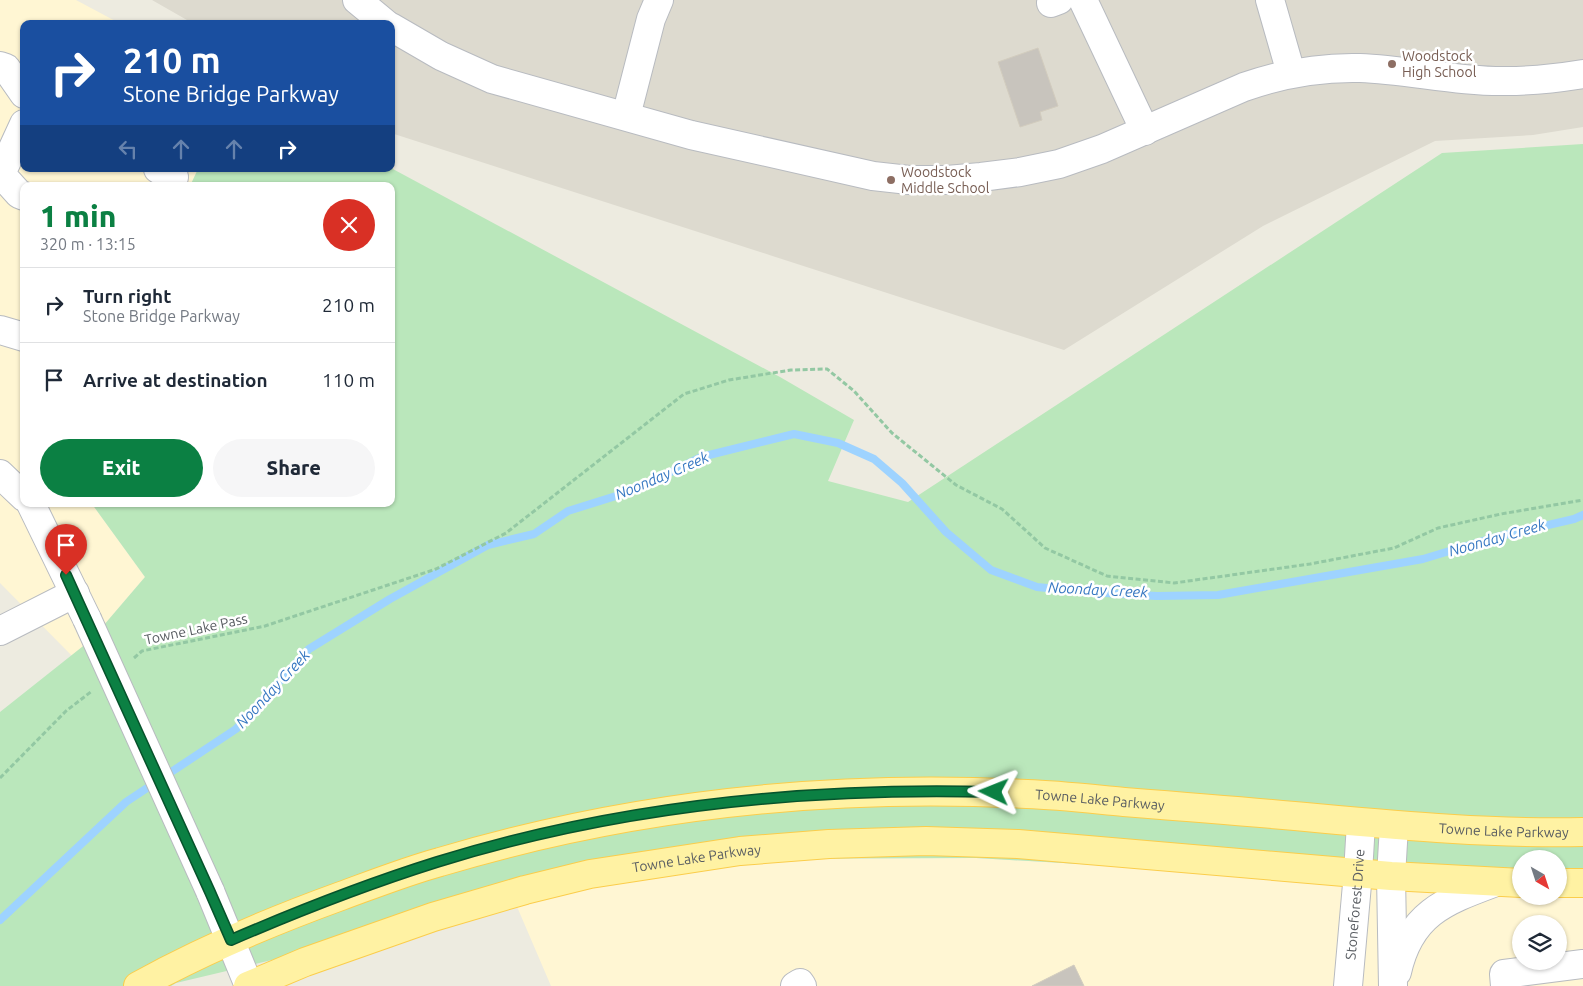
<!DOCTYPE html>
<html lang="en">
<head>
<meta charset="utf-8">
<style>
	:root { --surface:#fff; --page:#f6f6f7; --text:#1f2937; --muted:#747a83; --line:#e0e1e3; --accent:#0b8043 }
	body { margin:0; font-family:Ubuntu,sans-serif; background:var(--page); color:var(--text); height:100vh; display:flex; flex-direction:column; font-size:19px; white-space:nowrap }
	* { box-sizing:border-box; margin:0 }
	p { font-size:16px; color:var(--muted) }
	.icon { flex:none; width:28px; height:28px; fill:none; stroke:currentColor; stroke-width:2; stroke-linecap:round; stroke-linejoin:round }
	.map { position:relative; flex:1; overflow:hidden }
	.details { position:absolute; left:20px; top:182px; width:375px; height:325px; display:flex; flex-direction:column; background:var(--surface); border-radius:10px; box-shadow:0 1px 4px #0004 }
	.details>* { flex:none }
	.guide { position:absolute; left:20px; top:20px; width:375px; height:152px; border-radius:10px; box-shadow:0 1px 4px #0004; background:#1a4fa0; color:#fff; overflow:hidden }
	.needle { width:32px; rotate:141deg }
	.controls { position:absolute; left:1512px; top:850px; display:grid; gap:10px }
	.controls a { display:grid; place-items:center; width:55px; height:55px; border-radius:50%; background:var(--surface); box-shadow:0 1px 4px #0004; font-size:25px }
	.pin { position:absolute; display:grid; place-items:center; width:42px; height:42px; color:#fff; margin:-51px -21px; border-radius:50% 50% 50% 0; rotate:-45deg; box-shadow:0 0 5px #0007 }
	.pin .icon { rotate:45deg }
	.me { position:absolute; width:55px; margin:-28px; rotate:272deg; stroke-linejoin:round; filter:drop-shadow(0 0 4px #0008) }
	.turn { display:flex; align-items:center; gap:18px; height:105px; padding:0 20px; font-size:22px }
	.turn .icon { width:65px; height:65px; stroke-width:2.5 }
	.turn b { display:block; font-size:35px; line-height:42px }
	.lanes { display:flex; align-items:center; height:48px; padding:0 20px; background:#0003; justify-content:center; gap:25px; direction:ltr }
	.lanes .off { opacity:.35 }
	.round { display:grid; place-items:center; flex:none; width:52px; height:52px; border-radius:26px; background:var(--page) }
	.head { display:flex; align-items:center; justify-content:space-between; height:85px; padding:0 20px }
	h1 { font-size:30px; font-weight:800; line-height:38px; color:var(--accent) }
	.cta { display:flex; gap:10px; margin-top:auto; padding:10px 20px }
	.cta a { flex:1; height:58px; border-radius:30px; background:var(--accent); color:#fff; font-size:20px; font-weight:800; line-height:58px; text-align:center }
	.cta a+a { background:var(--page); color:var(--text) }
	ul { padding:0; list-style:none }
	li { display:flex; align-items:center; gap:15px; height:75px; padding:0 20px; border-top:1px solid var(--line) }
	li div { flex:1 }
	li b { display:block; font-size:19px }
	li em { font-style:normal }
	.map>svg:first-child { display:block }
	.commercial { fill:#fff6d3; fill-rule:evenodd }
	.education { fill:#dddacf }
	.green { fill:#bae7bb }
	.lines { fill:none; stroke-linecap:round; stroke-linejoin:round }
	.stream { stroke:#9ed3ff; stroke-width:8 }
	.building { fill:#c8c4bd; stroke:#d2ccbe }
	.minor-casing { stroke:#b8bbc0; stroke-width:30 }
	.major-casing { stroke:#fbcd4b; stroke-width:30 }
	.path { stroke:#93c8a3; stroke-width:3; stroke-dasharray:5 2.5; stroke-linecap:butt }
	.minor { stroke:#fff; stroke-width:28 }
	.major { stroke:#fff2a3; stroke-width:28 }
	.minor-bridge-casing { stroke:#b8bbc0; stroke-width:30; stroke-linecap:butt }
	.minor-bridge { stroke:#fff; stroke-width:28 }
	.route-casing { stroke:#07532c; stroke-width:12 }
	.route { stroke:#0b8043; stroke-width:9 }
	.education-dot { fill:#8d6e63; stroke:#fff; stroke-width:2 }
	.labels { text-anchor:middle; stroke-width:5; stroke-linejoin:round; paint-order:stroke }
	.education-label { font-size:14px; fill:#785e54; stroke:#fff; text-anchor:start }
	.street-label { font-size:14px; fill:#595d62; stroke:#fff }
	.water-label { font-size:15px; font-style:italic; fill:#3778c2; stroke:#fff }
</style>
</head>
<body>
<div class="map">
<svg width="1583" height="986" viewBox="0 0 1583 986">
	<rect width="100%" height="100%" fill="#edebe0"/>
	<!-- commercial -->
	<g class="commercial">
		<polygon points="0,0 76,0 121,24 24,24 24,169 198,169 190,186 24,186 24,504 92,504 145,577 92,639 72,656 0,583"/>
		<path d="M976 858 1267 875 1521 896H1559L1583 871V986H551L515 902 659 859ZM1521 924H1559V961H1521Z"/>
	</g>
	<!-- education -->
	<polygon class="education" points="152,0 1583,0 1583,127 1533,135 1435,141 1263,226 1064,350 391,133 391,24 194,24"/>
	<!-- green -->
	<polygon class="green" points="1583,144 1583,871 1559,873 1559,859 1521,859 1521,875 1267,875 976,858 659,859 515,902 176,983 171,986 0,986 0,712 92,639 145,577 92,504 391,504 391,186 190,186 198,169 391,168 780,377 854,420 828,481 908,502 1442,153"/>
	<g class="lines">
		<!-- stream -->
		<polyline class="stream" points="0,920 126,802 236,729 309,649 390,599 488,545 534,534 568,511 635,490 701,457 794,434 838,443 874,459 902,483 946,532 991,570 1037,587 1087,592 1157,596 1218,595 1423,559 1496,537 1574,519 1583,515"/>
	</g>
	<!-- building -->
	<g class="building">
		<polygon points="1038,48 1058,106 1040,112 1042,120 1020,127 998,62"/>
		<polygon points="1074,965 1084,986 1032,986"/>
	</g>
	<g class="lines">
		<defs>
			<g id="minor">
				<polyline points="357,0 386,24"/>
				<polyline points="1083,0 1145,131"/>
				<polyline points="1270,0 1291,73"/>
				<polyline points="1051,3 1059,0"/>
				<path d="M391 27 441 56 492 79 691 135 873 176 909 180H947L981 177 1020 172 1059 164 1102 149 1244 87C1281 74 1320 67 1360 68 1409 70 1458 82 1507 81 1533 81 1558 78 1583 74"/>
				<polyline points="0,66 6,68 24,94"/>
				<polyline points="626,116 651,19 659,0"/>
				<polyline points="24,124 1,174 19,194 24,196"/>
				<polyline points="158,169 174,177"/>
				<polyline points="0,330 24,337"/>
				<polyline points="0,474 24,497"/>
				<polyline points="31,504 87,619"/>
				<polyline points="0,631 75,593"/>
				<polyline points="210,891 249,986"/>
				<path d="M1397 972C1410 913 1445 901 1496 882"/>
				<polyline points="795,986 800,983 802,986"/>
				<path id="s1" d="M1348 986 1358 873 1361 823"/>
				<polyline points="1393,986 1391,876 1394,826"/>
				<polyline points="1505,986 1504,974 1583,964"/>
			</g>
			<g id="major">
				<polyline points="1559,883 1583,883"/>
				<path id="s2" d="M138 986C203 950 272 921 341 896 374 884 407 871 440 862 630 805 829 784 1027 794 1059 795 1092 799 1124 802 1188 807 1252 812 1316 818 1405 826 1494 834 1583 832"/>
				<path id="s3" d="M248 986 305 962 433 917 525 890 590 874 740 851 829 844 926 841 1018 844 1391 876 1521 883"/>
			</g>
		</defs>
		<!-- minor casing -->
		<use href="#minor" class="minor-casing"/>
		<!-- major casing -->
		<use href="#major" class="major-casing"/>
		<!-- path -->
		<g class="path">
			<polyline points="134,658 142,651 265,626 436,569 506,533 684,394 729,380 791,370 827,369 854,391 892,433 956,485 1002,509 1045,548 1107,576 1174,583 1310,564 1394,548 1438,528 1501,514 1583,500"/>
			<polyline points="0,778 66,711 92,691"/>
		</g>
		<!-- minor -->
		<use href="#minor" class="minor"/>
		<!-- major -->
		<use href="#major" class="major"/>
		<defs>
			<polyline id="minor-bridge" points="87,619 210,891"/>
		</defs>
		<!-- minor-bridge casing -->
		<use href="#minor-bridge" class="minor-bridge-casing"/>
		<!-- minor-bridge -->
		<use href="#minor-bridge" class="minor-bridge"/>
	</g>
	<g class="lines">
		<defs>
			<path id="route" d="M66 575 210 892 231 940C298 911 367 884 437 862 617 806 807 787 994 792"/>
		</defs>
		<!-- route casing -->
		<use href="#route" class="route-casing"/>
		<!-- route -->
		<use href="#route" class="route"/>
	</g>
	<!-- markers -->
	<g class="education-dot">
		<circle cx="1392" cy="64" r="5"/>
		<circle cx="891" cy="180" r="5"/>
	</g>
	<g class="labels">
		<!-- education labels -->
		<g class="education-label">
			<text x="1402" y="61">Woodstock<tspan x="1402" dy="16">High School</tspan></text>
			<text x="901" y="177">Woodstock<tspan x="901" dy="16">Middle School</tspan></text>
		</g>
		<!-- street labels -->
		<g class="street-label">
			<text transform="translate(196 629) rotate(-12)" y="5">Towne Lake Pass</text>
			<text dy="5" stroke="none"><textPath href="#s2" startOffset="994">Towne Lake Parkway</textPath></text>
			<text dy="5" stroke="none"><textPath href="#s2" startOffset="1399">Towne Lake Parkway</textPath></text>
			<text dy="5" stroke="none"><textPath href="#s3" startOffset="468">Towne Lake Parkway</textPath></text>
			<text dy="5" stroke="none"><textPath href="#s1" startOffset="82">Stoneforest Drive</textPath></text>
		</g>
		<!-- water labels -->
		<g class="water-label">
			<text transform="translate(662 476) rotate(-23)" y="5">Noonday Creek</text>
			<text transform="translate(1497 538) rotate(-16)" y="5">Noonday Creek</text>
			<text transform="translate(1098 590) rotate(3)" y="5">Noonday Creek</text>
			<text transform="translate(273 689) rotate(-47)" y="5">Noonday Creek</text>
		</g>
	</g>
</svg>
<div class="controls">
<a><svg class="needle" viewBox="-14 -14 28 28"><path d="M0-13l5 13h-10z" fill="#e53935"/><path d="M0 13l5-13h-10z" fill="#747a83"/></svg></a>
<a><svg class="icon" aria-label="layers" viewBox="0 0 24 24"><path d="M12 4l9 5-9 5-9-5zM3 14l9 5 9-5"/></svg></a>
</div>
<div class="pin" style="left:66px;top:575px;background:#d93025"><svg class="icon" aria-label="arrive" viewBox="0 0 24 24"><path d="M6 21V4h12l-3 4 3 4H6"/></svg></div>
<svg class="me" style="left:994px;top:792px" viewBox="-20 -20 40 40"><path d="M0-17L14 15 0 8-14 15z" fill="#0b8043" stroke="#fff" stroke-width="4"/></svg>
<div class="guide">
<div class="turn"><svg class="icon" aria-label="right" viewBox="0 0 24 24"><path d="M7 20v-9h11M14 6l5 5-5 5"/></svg><div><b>210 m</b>Stone Bridge Parkway</div></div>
<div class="lanes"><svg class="icon off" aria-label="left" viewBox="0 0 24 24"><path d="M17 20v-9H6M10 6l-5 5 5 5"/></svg><svg class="icon off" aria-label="ahead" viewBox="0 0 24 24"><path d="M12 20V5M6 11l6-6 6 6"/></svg><svg class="icon off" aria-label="ahead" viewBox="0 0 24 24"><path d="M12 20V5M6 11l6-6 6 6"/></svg><svg class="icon" aria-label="right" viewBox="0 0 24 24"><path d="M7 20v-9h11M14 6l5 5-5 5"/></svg></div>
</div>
<section class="details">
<div class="head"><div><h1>1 min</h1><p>320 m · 13:15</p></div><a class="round" style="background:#d93025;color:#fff"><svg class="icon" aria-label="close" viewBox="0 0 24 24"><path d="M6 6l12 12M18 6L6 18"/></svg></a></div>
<ul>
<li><svg class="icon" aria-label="right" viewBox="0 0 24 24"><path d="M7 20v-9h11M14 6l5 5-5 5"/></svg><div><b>Turn right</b><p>Stone Bridge Parkway</p></div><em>210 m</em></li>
<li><svg class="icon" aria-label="arrive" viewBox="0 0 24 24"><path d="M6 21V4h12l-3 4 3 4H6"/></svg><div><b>Arrive at destination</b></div><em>110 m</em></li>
</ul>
<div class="cta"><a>Exit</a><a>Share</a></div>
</section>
</div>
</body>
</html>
